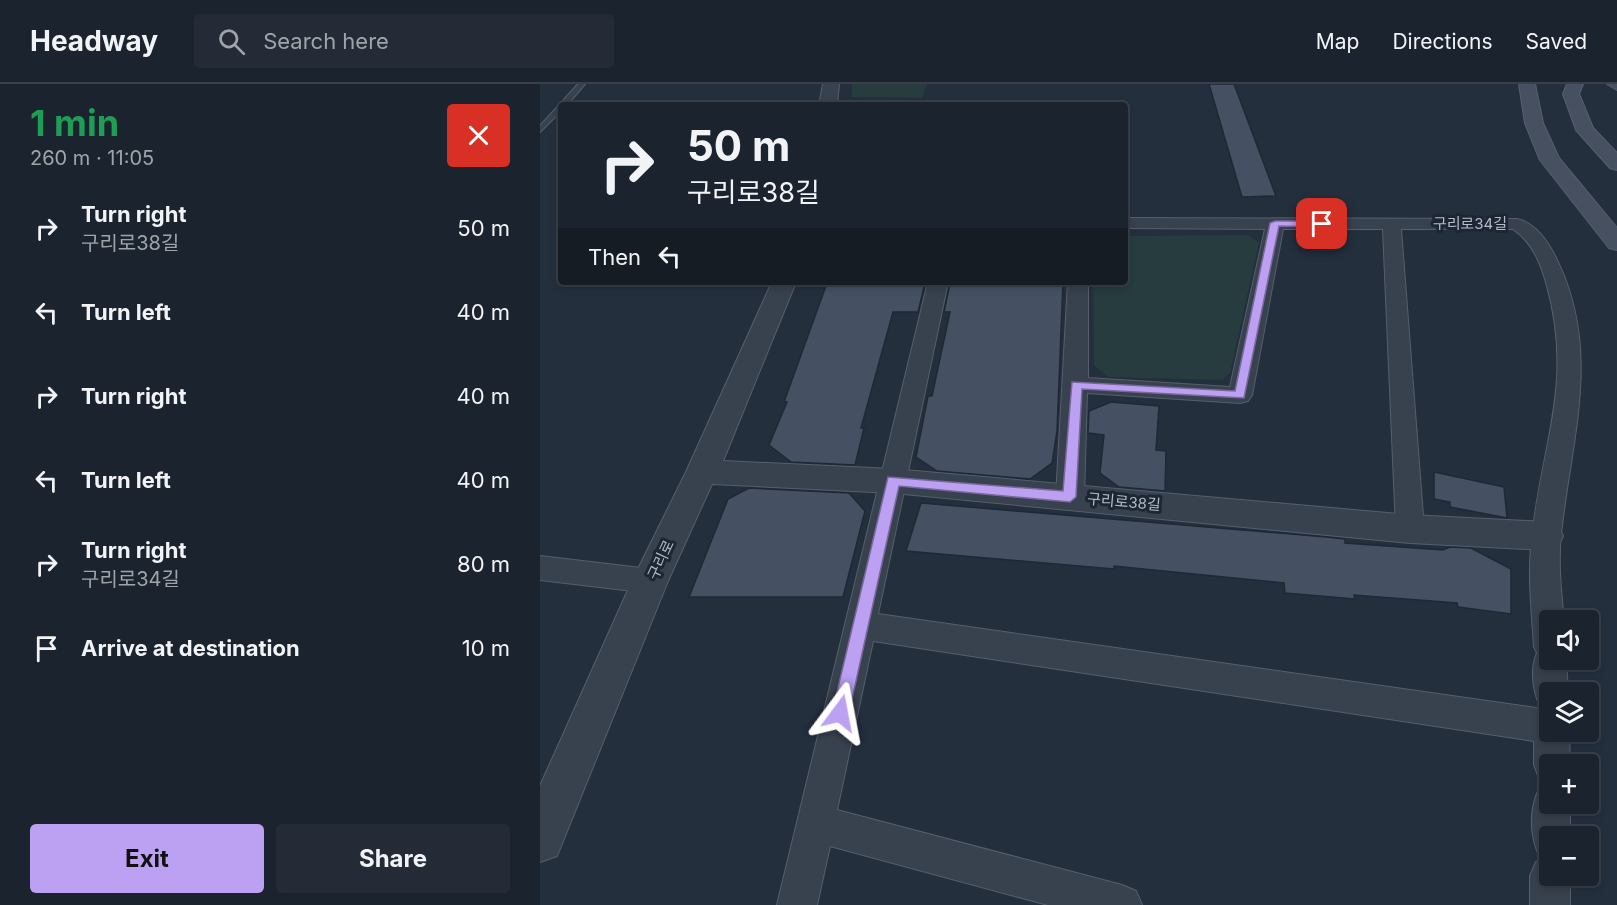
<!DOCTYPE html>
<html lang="en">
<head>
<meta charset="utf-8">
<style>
	:root { --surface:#1b232e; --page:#242b36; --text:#f1f3f6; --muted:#a0a4aa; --line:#39404a; --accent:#bca0f2 }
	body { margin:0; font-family:Inter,"Noto Sans KR",sans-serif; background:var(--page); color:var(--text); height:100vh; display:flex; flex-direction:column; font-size:22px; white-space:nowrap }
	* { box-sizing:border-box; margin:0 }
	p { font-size:20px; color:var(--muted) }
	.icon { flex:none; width:33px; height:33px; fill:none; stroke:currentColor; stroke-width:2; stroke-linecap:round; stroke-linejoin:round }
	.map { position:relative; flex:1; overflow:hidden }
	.details { display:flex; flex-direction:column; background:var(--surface); width:540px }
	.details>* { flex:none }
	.top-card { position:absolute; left:18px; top:18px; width:570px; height:183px; border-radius:6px; box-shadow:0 3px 9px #0003,0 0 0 2px var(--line); background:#1b232e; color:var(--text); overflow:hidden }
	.tools { position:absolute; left:999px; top:526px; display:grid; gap:12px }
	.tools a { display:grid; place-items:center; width:60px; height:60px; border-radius:6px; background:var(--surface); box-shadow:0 3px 9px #0003,0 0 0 2px var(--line); font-size:30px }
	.pin { position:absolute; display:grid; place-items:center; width:51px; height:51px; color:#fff; margin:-26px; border-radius:12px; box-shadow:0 3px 9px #0006 }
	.me { position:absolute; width:66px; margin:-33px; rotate:13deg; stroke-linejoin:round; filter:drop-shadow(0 0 4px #0008) }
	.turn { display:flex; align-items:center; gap:21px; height:126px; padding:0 30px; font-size:27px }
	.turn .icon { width:78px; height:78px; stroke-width:2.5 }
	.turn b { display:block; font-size:42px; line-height:51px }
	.then { display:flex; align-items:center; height:57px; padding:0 30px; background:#0003; gap:12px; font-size:22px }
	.round { display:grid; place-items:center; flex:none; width:63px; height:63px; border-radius:6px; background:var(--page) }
	.summary { display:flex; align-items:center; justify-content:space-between; height:102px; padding:0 30px }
	h1 { font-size:36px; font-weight:700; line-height:45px; color:#1e9e55 }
	.primary-button { display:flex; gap:12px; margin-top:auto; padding:12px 30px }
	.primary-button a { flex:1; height:69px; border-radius:6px; background:var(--accent); color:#111; font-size:24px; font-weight:700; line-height:69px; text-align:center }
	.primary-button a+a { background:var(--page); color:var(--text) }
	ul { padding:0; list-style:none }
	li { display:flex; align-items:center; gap:18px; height:84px; padding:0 30px }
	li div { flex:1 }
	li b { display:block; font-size:22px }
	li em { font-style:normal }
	header { display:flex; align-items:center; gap:36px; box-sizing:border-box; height:84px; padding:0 30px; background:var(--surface); border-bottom:2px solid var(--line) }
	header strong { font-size:28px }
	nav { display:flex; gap:33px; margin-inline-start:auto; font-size:21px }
	.search { width:420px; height:54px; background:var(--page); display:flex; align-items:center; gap:15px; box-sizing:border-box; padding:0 21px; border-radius:6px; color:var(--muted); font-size:22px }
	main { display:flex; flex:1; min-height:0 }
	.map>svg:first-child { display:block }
	.green { fill:#263c3f }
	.building { fill:#455162; stroke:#1f2835; stroke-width:1.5 }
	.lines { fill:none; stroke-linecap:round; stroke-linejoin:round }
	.service-casing { stroke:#565f6c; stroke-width:2 }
	.minor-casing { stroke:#565f6c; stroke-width:2 }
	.tertiary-casing { stroke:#565f6c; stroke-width:2 }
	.secondary-casing { stroke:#565f6c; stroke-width:2 }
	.service { fill:#38414e; fill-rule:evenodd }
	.minor { fill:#38414e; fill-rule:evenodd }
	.tertiary { fill:#38414e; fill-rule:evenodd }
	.secondary { fill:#465061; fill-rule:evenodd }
	.route { fill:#bca0f2; stroke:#7a689d; stroke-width:1.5 }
	.labels { text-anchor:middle; stroke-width:6; stroke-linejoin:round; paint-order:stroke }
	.street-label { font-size:15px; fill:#b4bcc9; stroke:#1d2633 }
</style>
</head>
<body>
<header>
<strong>Headway</strong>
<div class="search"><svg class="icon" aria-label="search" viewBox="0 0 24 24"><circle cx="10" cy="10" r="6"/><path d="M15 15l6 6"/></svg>Search here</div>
<nav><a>Map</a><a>Directions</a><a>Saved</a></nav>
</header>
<main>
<section class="details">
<div class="summary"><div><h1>1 min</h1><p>260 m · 11:05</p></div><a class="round" style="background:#d93025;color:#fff"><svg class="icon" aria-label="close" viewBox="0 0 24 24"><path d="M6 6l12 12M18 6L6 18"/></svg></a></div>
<ul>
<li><svg class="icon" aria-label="right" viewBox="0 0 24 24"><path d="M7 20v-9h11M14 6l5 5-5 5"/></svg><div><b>Turn right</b><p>구리로38길</p></div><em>50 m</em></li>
<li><svg class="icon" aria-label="left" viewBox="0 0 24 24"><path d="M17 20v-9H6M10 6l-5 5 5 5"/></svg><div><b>Turn left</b></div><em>40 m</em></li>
<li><svg class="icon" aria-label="right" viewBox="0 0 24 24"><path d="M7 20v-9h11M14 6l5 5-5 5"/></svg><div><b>Turn right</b></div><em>40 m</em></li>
<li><svg class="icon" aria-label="left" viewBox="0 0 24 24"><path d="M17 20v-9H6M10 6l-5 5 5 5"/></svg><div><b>Turn left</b></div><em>40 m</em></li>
<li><svg class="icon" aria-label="right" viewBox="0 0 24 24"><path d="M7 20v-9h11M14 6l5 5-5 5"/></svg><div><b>Turn right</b><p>구리로34길</p></div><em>80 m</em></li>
<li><svg class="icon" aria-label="arrive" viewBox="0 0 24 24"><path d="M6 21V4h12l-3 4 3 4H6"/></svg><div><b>Arrive at destination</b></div><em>10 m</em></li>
</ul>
<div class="primary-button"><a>Exit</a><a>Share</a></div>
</section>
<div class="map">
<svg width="1077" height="821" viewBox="0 0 1077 821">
	<rect width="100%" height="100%" fill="#242f3e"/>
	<!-- green -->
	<g class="green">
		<polygon points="312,0 387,0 382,14 312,13"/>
		<polygon points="708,151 719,159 690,289 682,296 568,293 554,281 553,198 585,198 585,152"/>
	</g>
	<!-- building -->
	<g class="building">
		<polygon points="669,0 694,0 736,112 702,113"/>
		<polygon points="523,198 517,347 512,379 490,395 397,387 376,373 388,312 392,312 410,228 404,228 410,199"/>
		<polygon points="287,199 385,199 378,228 353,228 321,344 324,344 315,381 251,378 229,361 247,318 244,318"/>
		<polygon points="571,318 619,322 616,366 626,367 625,407 579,403 560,389 564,351 548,349 549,327"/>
		<polygon points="894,388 964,403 967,434 910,423 910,418 894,415"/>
		<polygon points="209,404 309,409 325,427 303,513 149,513 188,415"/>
		<polygon points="381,419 786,453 805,455 805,459 903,466 910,463 931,464 971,485 971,530 918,523 917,519 814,511 815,515 745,509 744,499 574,482 574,485 366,467"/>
	</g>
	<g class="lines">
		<defs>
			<polygon id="service" points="38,0 45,0 27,21 21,21 21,27 0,48 0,42"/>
			<g id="minor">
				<path d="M585 134 977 135C996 139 1009 159 1017 176 1062 269 1031 354 1021 450 1018 479 1021 508 1024 537H1010V576H1026L1028 609H1010V624L999 620C993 606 990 584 997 569L994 563C992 530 988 496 991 463 999 366 1035 303 1007 202 1001 180 993 159 973 145H861L884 445 880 453 870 456 860 453 856 445 843 145H743L712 311 708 317 700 319 547 309 544 413 540 420 530 423 520 420 516 413 528 198H548V294L690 303 725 145 585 144Z"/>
				<polygon points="388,198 408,198 338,530 1010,626 1010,648 1029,648 1030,681 1010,681 1010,698 999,694 994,681 994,657 333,557 297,726 582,801 596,807 602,821 508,821 290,762 277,821 237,821"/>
				<polygon points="0,472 110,485 121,488 125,497 121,506 110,509 0,496"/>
				<path d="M1010 702V720H1030V753H1010V771L997 767C990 747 990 726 998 707Z"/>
				<polygon points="1010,772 1010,792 1030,792 1030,821 990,821 990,792 996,778"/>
			</g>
			<g id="tertiary">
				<polygon points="283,0 299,0 297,21 279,21"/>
				<polygon points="232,198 256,198 183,377 353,385 870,431 1006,438 1018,442 1023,452 1018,462 1006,466 870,459 353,409 172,400 128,497 17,772 0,778 0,702 92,497 146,388"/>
			</g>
			<g id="secondary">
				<polygon points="979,0 995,0 1003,39 1019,74 1077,144 1077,166 1069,164 1000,76 985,39"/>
				<polygon points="1027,0 1043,0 1039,10 1053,44 1077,69 1077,86 1070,84 1036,46 1023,10"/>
				<polygon points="1067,0 1077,0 1077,6"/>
			</g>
		</defs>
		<!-- service casing -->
		<use href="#service" class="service-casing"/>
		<!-- minor casing -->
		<use href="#minor" class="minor-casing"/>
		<!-- tertiary casing -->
		<use href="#tertiary" class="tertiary-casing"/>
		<!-- secondary casing -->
		<use href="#secondary" class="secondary-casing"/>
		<!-- service -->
		<use href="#service" class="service"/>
		<!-- minor -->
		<use href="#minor" class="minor"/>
		<!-- tertiary -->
		<use href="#tertiary" class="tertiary"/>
		<!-- secondary -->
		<use href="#secondary" class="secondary"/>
	</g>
	<!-- route -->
	<polygon class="route" points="735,137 782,137 786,140 782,143 739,142 704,314 542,305 536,413 530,418 359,402 309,629 306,634 300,637 294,634 292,629 348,393 523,407 532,298 695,307 730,139"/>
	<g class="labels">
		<!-- street labels -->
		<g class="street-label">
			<text x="930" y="145">구리로34길</text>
			<text transform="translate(584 418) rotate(5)" y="5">구리로38길</text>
			<text transform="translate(121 476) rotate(-65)" y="5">구리로</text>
		</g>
	</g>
</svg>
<div class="tools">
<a><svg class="icon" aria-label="sound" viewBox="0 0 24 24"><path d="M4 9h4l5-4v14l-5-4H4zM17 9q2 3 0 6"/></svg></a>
<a><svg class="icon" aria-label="layers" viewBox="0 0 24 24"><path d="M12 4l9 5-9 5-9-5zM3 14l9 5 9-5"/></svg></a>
<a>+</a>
<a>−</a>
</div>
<div class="pin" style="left:782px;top:140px;background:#d93025"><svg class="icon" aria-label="arrive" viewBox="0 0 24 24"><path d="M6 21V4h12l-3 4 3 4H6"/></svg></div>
<svg class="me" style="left:300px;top:629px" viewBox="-20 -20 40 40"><path d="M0-17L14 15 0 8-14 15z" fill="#bca0f2" stroke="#fff" stroke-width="4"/></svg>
<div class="top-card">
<div class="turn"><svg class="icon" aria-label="right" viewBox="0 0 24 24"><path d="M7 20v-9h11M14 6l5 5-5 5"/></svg><div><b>50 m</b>구리로38길</div></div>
<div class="then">Then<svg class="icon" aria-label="left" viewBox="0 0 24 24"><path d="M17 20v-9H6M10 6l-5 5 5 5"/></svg></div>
</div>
</div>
</main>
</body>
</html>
